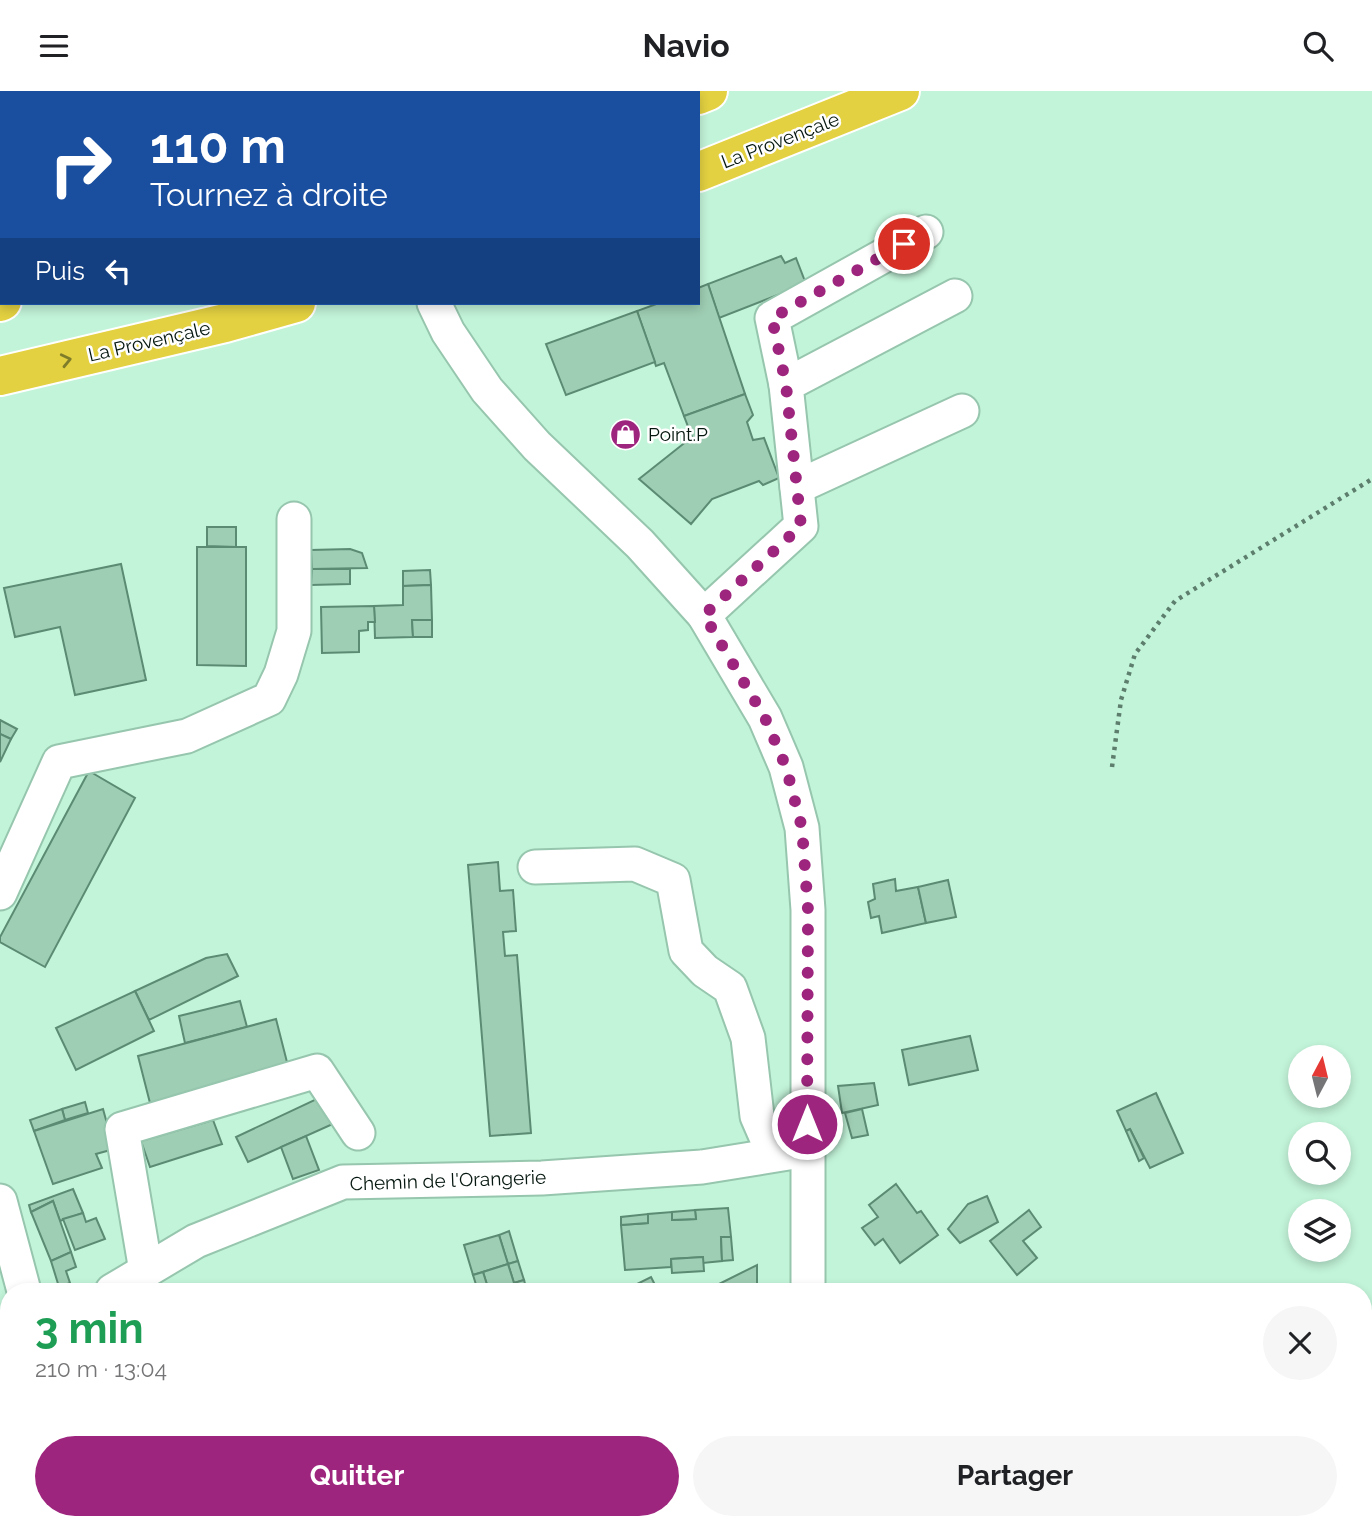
<!DOCTYPE html>
<html lang="fr">
<head>
<meta charset="utf-8">
<style>
	:root { --surface:#fff; --page:#f6f6f6; --text:#202124; --muted:#757577; --accent:#9e257d }
	body { margin:0; font-family:Raleway,sans-serif; background:var(--page); color:var(--text); height:100vh; display:flex; flex-direction:column; font-size:26px; white-space:nowrap }
	* { box-sizing:border-box; margin:0 }
	p { font-size:23px; color:var(--muted) }
	.icon { flex:none; width:38px; height:38px; fill:none; stroke:currentColor; stroke-width:2; stroke-linecap:round; stroke-linejoin:round }
	.map { position:relative; flex:1; overflow:hidden }
	.side { position:absolute; left:0px; top:1192px; width:1372px; height:247px; display:flex; flex-direction:column; background:var(--surface); border-radius:28px 28px 0 0; box-shadow:0 4px 10px #0003 }
	.side>* { flex:none }
	.hud { position:absolute; left:0px; top:0px; width:700px; height:214px; box-shadow:0 4px 10px #0003; background:#1a4fa0; color:#fff; overflow:hidden }
	.needle { width:46px; rotate:7deg }
	.controls { position:absolute; left:1288px; top:954px; display:grid; gap:14px }
	.controls a { display:grid; place-items:center; width:63px; height:63px; border-radius:50%; background:var(--surface); box-shadow:0 4px 10px #0003; font-size:35px }
	.pin { position:absolute; display:grid; place-items:center; width:60px; height:60px; color:#fff; margin:-30px; border:4px solid #fff; border-radius:50%; box-shadow:0 2px 7px #0007 }
	.me { position:absolute; width:77px; margin:-38px; rotate:0deg; stroke-linejoin:round; filter:drop-shadow(0 0 5px #0008) }
	.turn { display:flex; align-items:center; gap:24px; height:147px; padding:0 35px; font-size:32px }
	.turn .icon { width:91px; height:91px; stroke-width:2.5 }
	.turn b { display:block; font-size:49px; line-height:60px }
	.then { display:flex; align-items:center; height:66px; padding:0 35px; background:#0003; gap:14px; font-size:26px }
	.round { display:grid; place-items:center; flex:none; width:74px; height:74px; border-radius:37px; background:var(--page) }
	.overview { display:flex; align-items:center; justify-content:space-between; height:119px; padding:0 35px }
	h1 { font-size:42px; font-weight:700; line-height:52px; color:#1e9e55 }
	.button { display:flex; gap:14px; margin-top:auto; padding:14px 35px }
	.button a { flex:1; height:80px; border-radius:42px; background:var(--accent); color:#fff; font-size:28px; font-weight:700; line-height:80px; text-align:center }
	.button a+a { background:var(--page); color:var(--text) }
	header { display:flex; justify-content:space-between; align-items:center; height:91px; padding:0 35px; background:var(--surface); font-size:32px; font-weight:700 }
	.map>svg:first-child { display:block }
	.building { fill:#9eceb4; stroke:#5c8b73; stroke-width:2 }
	.lines { fill:none; stroke-linecap:round; stroke-linejoin:round }
	.minor-casing { stroke:#96c6ad; stroke-width:37 }
	.highway-casing { stroke:#fff; stroke-width:42 }
	.path { stroke:#5d7d6d; stroke-width:4.5; stroke-dasharray:3.5 5; stroke-linecap:butt }
	.minor { stroke:#fff; stroke-width:33 }
	.highway { stroke:#e3d141; stroke-width:38 }
	.oneway { stroke:#7f7d2a }
	.route { stroke:#9e257d; stroke-width:12; stroke-dasharray:0 21.6 }
	.labels { text-anchor:middle; stroke-width:5; stroke-linejoin:round; paint-order:stroke }
	.street-label { font-size:19px; fill:#05170f; stroke:#fff }
	.poi-label { font-size:19px; fill:#05170f; stroke:#fff; text-anchor:start }
</style>
</head>
<body>
<header><svg class="icon" aria-label="menu" viewBox="0 0 24 24"><path d="M4 6h16M4 12h16M4 18h16"/></svg>Navio<svg class="icon" aria-label="search" viewBox="0 0 24 24"><circle cx="10" cy="10" r="6"/><path d="M15 15l6 6"/></svg></header>
<div class="map">
<svg width="1372" height="1437" viewBox="0 0 1372 1437">
	<rect width="100%" height="100%" fill="#c2f4d9"/>
	<!-- building -->
	<g class="building">
		<polygon points="781,165 785,172 796,167 806,193 719,227 708,193"/>
		<polygon points="708,193 745,303 684,325 664,272 656,275 637,220 659,212 698,212 698,197"/>
		<polygon points="637,220 655,271 566,304 546,253"/>
		<polygon points="745,303 753,324 747,331 753,349 764,347 779,387 763,394 759,390 712,408 691,433 639,388 692,346 684,325"/>
		<polygon points="207,436 236,436 236,456 207,455"/>
		<polygon points="197,456 246,456 246,575 197,574"/>
		<polygon points="350,458 362,462 367,477 312,478 311,459"/>
		<polygon points="121,473 146,589 75,604 60,536 15,546 4,497"/>
		<polygon points="312,478 350,478 350,493 311,494"/>
		<polygon points="430,479 431,494 403,495 403,480"/>
		<polygon points="431,494 432,529 412,529 413,546 375,547 374,515 403,514 403,495"/>
		<polygon points="374,515 375,531 368,531 368,539 359,540 359,561 322,562 321,516"/>
		<polygon points="412,529 432,529 432,546 413,546"/>
		<polygon points="0,629 17,638 11,648 0,643"/>
		<polygon points="0,643 11,648 0,671"/>
		<polygon points="89,680 135,707 45,876 0,851 0,846"/>
		<polygon points="498,771 500,800 513,799 516,840 503,841 505,865 517,864 531,1042 490,1045 468,774"/>
		<polygon points="895,788 896,800 918,796 926,832 882,842 879,825 871,827 868,811 875,808 873,793"/>
		<polygon points="948,789 956,826 926,832 918,796"/>
		<polygon points="227,863 238,885 149,929 135,900 206,867"/>
		<polygon points="135,900 154,940 76,979 56,937"/>
		<polygon points="240,910 247,936 185,952 179,925"/>
		<polygon points="276,928 288,975 150,1012 138,965"/>
		<polygon points="970,945 978,979 909,994 902,959"/>
		<polygon points="874,992 878,1014 842,1022 838,995"/>
		<polygon points="1156,1002 1183,1062 1150,1077 1130,1038 1126,1040 1117,1020"/>
		<polygon points="323,1005 335,1032 248,1071 236,1046"/>
		<polygon points="85,1011 88,1022 65,1029 62,1018"/>
		<polygon points="62,1018 65,1029 34,1040 30,1029"/>
		<polygon points="103,1018 114,1058 96,1063 102,1077 53,1093 34,1040"/>
		<polygon points="862,1018 868,1044 852,1047 845,1022"/>
		<polygon points="213,1029 222,1053 150,1076 141,1050"/>
		<polygon points="1130,1038 1144,1067 1139,1070 1126,1040"/>
		<polygon points="306,1045 319,1079 293,1088 281,1056"/>
		<polygon points="896,1093 917,1122 921,1120 938,1144 900,1172 883,1148 875,1154 862,1137 878,1126 869,1114"/>
		<polygon points="73,1098 83,1122 60,1130 53,1110 31,1121 29,1114"/>
		<polygon points="987,1105 998,1131 960,1152 948,1138 968,1113"/>
		<polygon points="53,1110 71,1161 51,1170 31,1121"/>
		<polygon points="728,1117 731,1146 721,1146 722,1170 703,1172 703,1166 671,1168 671,1176 625,1179 621,1134 648,1132 648,1123 672,1121 672,1129 696,1128 695,1119"/>
		<polygon points="695,1119 696,1128 672,1129 672,1121"/>
		<polygon points="1029,1119 1041,1136 1023,1150 1037,1167 1017,1184 990,1150"/>
		<polygon points="83,1122 86,1131 96,1127 105,1148 75,1159 63,1128"/>
		<polygon points="648,1123 648,1132 621,1134 621,1126"/>
		<polygon points="509,1140 518,1170 508,1173 499,1144"/>
		<polygon points="499,1144 508,1173 473,1184 464,1154"/>
		<polygon points="721,1146 731,1146 733,1169 722,1170"/>
		<polygon points="71,1161 76,1176 66,1180 70,1192 59,1196 51,1170"/>
		<polygon points="703,1166 704,1180 672,1182 671,1168"/>
		<polygon points="518,1170 524,1189 514,1192 508,1173"/>
		<polygon points="508,1173 514,1192 524,1189 527,1200 489,1200 483,1181"/>
		<polygon points="757,1174 757,1200 705,1200"/>
		<polygon points="483,1181 489,1200 478,1200 473,1184"/>
		<polygon points="651,1186 658,1200 623,1200"/>
		<polygon points="9,1364 9,1380 5,1386 9,1392 3,1399 0,1398 0,1380"/>
		<polygon points="9,1392 9,1430 31,1430 30,1437 0,1437 0,1403"/>
		<polygon points="499,1430 542,1430 548,1437 490,1437"/>
		<polygon points="565,1430 744,1430 749,1437 571,1437"/>
	</g>
	<g class="lines">
		<defs>
			<g id="minor">
				<polyline points="89,0 94,2"/>
				<polyline points="377,0 377,2"/>
				<polyline points="215,2 229,0"/>
				<polyline points="434,212 448,241 487,299 537,355 640,453 704,524 765,627 786,676 802,737 808,819 808,1200"/>
				<polyline points="786,294 772,227 926,141"/>
				<polyline points="797,396 962,320"/>
				<polyline points="704,524 801,435 786,294 955,205"/>
				<polyline points="535,776 635,773 673,789 686,860 705,880 730,897 748,947 757,1025 767,1048 805,1059"/>
				<polyline points="0,802 59,671 187,645 269,608 281,583 294,540 294,428"/>
				<polyline points="0,1110 24,1200"/>
				<polyline points="146,1180 122,1038 317,980 358,1042"/>
				<polyline points="112,1200 196,1150 343,1091 542,1087 702,1076 807,1059"/>
				<polyline points="0,1288 9,1280"/>
				<polyline points="824,1430 826,1437"/>
				<polyline points="764,1437 776,1430"/>
			</g>
			<g id="highway">
				<polyline points="698,4 708,0"/>
				<polyline points="698,81 900,0"/>
				<polyline points="0,211 2,210"/>
				<polyline points="0,285 225,232 296,212"/>
			</g>
		</defs>
		<!-- minor casing -->
		<use href="#minor" class="minor-casing"/>
		<!-- highway casing -->
		<use href="#highway" class="highway-casing"/>
		<!-- path -->
		<polyline class="path" points="1112,676 1121,609 1135,563 1175,510 1372,388"/>
		<!-- minor -->
		<use href="#minor" class="minor"/>
		<!-- highway -->
		<use href="#highway" class="highway"/>
	</g>
	<!-- one-way arrows -->
	<defs><path id="oneway-chevron" d="M-2-3.5L2.5 0L-2 3.5" fill="none" stroke-width="1.6" stroke-linecap="round" stroke-linejoin="round" transform="scale(1.75)"/></defs>
	<use class="oneway" href="#oneway-chevron" transform="translate(66 269) rotate(-13)"/>
	<g class="lines">
		<!-- route -->
		<polyline class="route" points="807,1033 808,819 802,737 786,676 765,627 704,524 801,435 786,294 772,227 904,153"/>
	</g>
	<!-- icons -->
	<defs>
		<symbol id="shop-disc" viewBox="-11 -11 22 22"><circle r="9.5" fill="#9e257d" stroke="#fff"/><path d="M-5-2.5h2.3a2.7 3.5 0 0 1 5.4 0H5L5.5 6h-11ZM-1.5-2.5h3a1.5 2.3 0 0 0-3 0Z" fill="#fff"/></symbol>
	</defs>
	<g fill-rule="evenodd">
		<use href="#shop-disc" x="608" y="326" width="35" height="35"/>
	</g>
	<g class="labels">
		<!-- street labels -->
		<g class="street-label">
			<text transform="translate(780 49) rotate(-21)" y="7">La Provençale</text>
			<text transform="translate(149 250) rotate(-13)" y="7">La Provençale</text>
			<text transform="translate(448 1089) rotate(-2)" y="7">Chemin de l'Orangerie</text>
		</g>
		<!-- poi labels -->
		<g class="poi-label">
			<text x="648" y="350">Point.P</text>
		</g>
	</g>
</svg>
<div class="controls">
<a><svg class="needle" viewBox="-14 -14 28 28"><path d="M0-13l5 13h-10z" fill="#e53935"/><path d="M0 13l5-13h-10z" fill="#757577"/></svg></a>
<a><svg class="icon" aria-label="search" viewBox="0 0 24 24"><circle cx="10" cy="10" r="6"/><path d="M15 15l6 6"/></svg></a>
<a><svg class="icon" aria-label="layers" viewBox="0 0 24 24"><path d="M12 4l9 5-9 5-9-5zM3 14l9 5 9-5"/></svg></a>
</div>
<div class="pin" style="left:904px;top:153px;background:#d93025"><svg class="icon" aria-label="arrive" viewBox="0 0 24 24"><path d="M6 21V4h12l-3 4 3 4H6"/></svg></div>
<svg class="me" style="left:807px;top:1033px" viewBox="-20 -20 40 40"><circle r="17" fill="#9e257d" stroke="#fff" stroke-width="3"/><path d="M0-11L8 9 0 5-8 9z" fill="#fff"/></svg>
<div class="hud">
<div class="turn"><svg class="icon" aria-label="right" viewBox="0 0 24 24"><path d="M7 20v-9h11M14 6l5 5-5 5"/></svg><div><b>110 m</b>Tournez à droite</div></div>
<div class="then">Puis<svg class="icon" aria-label="left" viewBox="0 0 24 24"><path d="M17 20v-9H6M10 6l-5 5 5 5"/></svg></div>
</div>
<section class="side">
<div class="overview"><div><h1>3 min</h1><p>210 m · 13:04</p></div><a class="round"><svg class="icon" aria-label="close" viewBox="0 0 24 24"><path d="M6 6l12 12M18 6L6 18"/></svg></a></div>
<div class="button"><a>Quitter</a><a>Partager</a></div>
</section>
</div>
</body>
</html>
